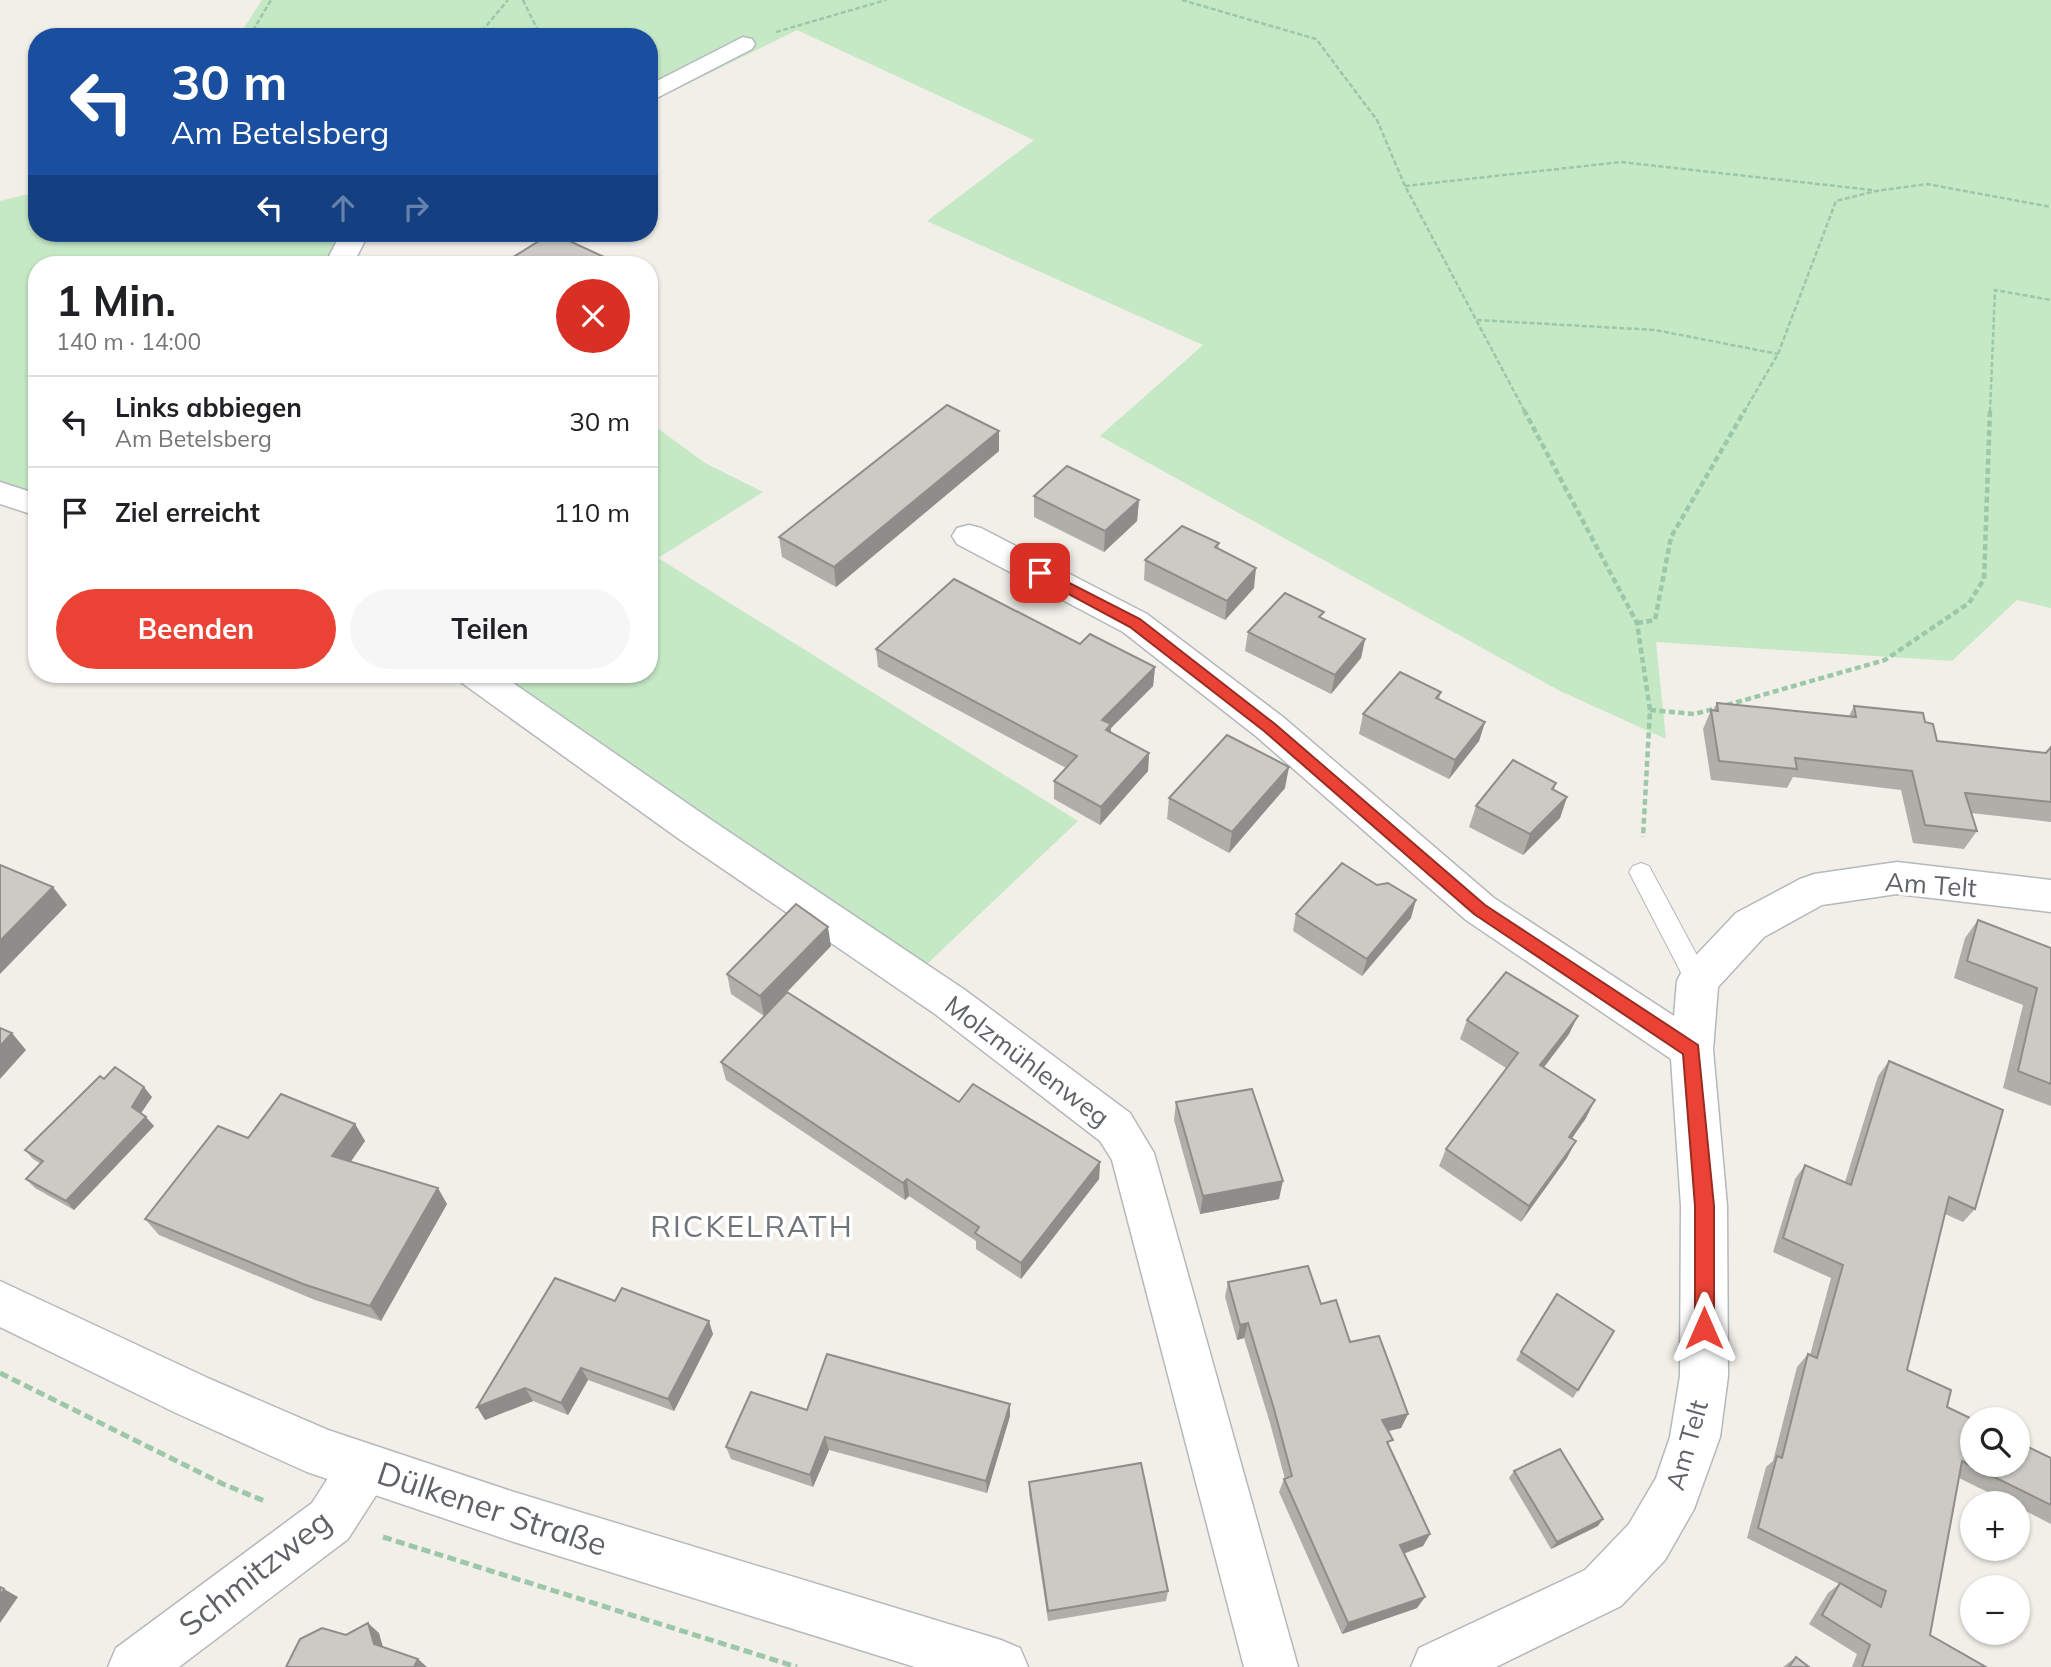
<!DOCTYPE html>
<html lang="de">
<head>
<meta charset="utf-8">
<style>
	:root { --surface:#fff; --page:#f6f6f6; --text:#202124; --muted:#757577; --line:#e0e0e0; --accent:#ea4335 }
	body { margin:0; font-family:Mulish,sans-serif; background:var(--page); color:var(--text); height:100vh; display:flex; flex-direction:column; font-size:26px; white-space:nowrap }
	* { box-sizing:border-box; margin:0 }
	p { font-size:23px; color:var(--muted) }
	.icon { flex:none; width:38px; height:38px; fill:none; stroke:currentColor; stroke-width:2; stroke-linecap:round; stroke-linejoin:round }
	.map { position:relative; flex:1; overflow:hidden }
	.sheet { position:absolute; left:28px; top:256px; width:630px; height:427px; display:flex; flex-direction:column; background:var(--surface); border-radius:28px; box-shadow:0 2px 5px #0004 }
	.sheet>* { flex:none }
	.banner { position:absolute; left:28px; top:28px; width:630px; height:214px; border-radius:28px; box-shadow:0 2px 5px #0004; background:#1a4fa0; color:#fff; overflow:hidden }
	.fabs { position:absolute; left:1960px; top:1407px; display:grid; gap:14px }
	.fabs a { display:grid; place-items:center; width:70px; height:70px; border-radius:50%; background:var(--surface); box-shadow:0 2px 5px #0004; font-size:35px }
	.pin { position:absolute; display:grid; place-items:center; width:60px; height:60px; color:#fff; margin:-30px; border-radius:14px; box-shadow:0 4px 10px #0006 }
	.me { position:absolute; width:77px; margin:-38px; rotate:0deg; stroke-linejoin:round; filter:drop-shadow(0 0 5px #0008) }
	.turn { display:flex; align-items:center; gap:24px; height:147px; padding:0 28px; font-size:32px }
	.turn .icon { width:91px; height:91px; stroke-width:2.5 }
	.turn b { display:block; font-size:49px; line-height:60px }
	.lanes { display:flex; align-items:center; height:66px; padding:0 28px; background:#0003; justify-content:center; gap:35px; direction:ltr }
	.lanes .off { opacity:.35 }
	.round { display:grid; place-items:center; flex:none; width:74px; height:74px; border-radius:37px; background:var(--page) }
	.summary { display:flex; align-items:center; justify-content:space-between; height:119px; padding:0 28px }
	h1 { font-size:42px; font-weight:700; line-height:52px }
	.action { display:flex; gap:14px; margin-top:auto; padding:14px 28px }
	.action a { flex:1; height:80px; border-radius:42px; background:var(--accent); color:#fff; font-size:28px; font-weight:700; line-height:80px; text-align:center }
	.action a+a { background:var(--page); color:var(--text) }
	ul { padding:0; list-style:none }
	li { display:flex; align-items:center; gap:21px; height:91px; padding:0 28px; border-top:2px solid var(--line) }
	li div { flex:1 }
	li b { display:block; font-size:26px }
	li em { font-style:normal }
	.map>svg:first-child { display:block }
	.green { fill:#c5e8c5 }
	.lines { fill:none; stroke-linecap:round; stroke-linejoin:round }
	.service-casing { stroke:#b5b8bc; stroke-width:2 }
	.minor-casing { stroke:#b5b8bc; stroke-width:3 }
	.secondary-casing { stroke:#b6babf; stroke-width:3 }
	.path-far2 { stroke:#9cc7a9; stroke-width:2.5; stroke-dasharray:5 2.5; stroke-linecap:butt }
	.path-far1 { stroke:#9cc7a9; stroke-width:4.5; stroke-dasharray:6 3.5; stroke-linecap:butt }
	.path { stroke:#9cc7a9; stroke-width:5; stroke-dasharray:9 4.5; stroke-linecap:butt }
	.service { fill:#fff; fill-rule:evenodd }
	.minor { fill:#fff; fill-rule:evenodd }
	.secondary { fill:#fff; fill-rule:evenodd }
	.wall { fill:#afaea9 }
	.shaded-wall { fill:#8f8d8a }
	.building { fill:#cccac5; stroke:#8f8d8a; stroke-width:2 }
	.route { fill:#ea4335; stroke:#982c22; stroke-width:2 }
	.labels { text-anchor:middle; stroke-width:7; stroke-linejoin:round; paint-order:stroke }
	.street-label { font-size:26px; fill:#5f6368; stroke:#fff }
	.quarter-label { font-size:30px; letter-spacing:2px; fill:#70757a; stroke:#fff }
	.near-street-label { font-size:32px; fill:#5f6368; stroke:#fff }
</style>
</head>
<body>
<div class="map">
<svg width="2051" height="1667" viewBox="0 0 2051 1667">
	<rect width="100%" height="100%" fill="#f1efe8"/>
	<!-- green -->
	<g class="green">
		<polygon points="262,0 2051,0 2051,608 2017,600 1952,661 1656,642 1666,739 1560,691 1100,436 1203,345 927,221 1034,140 797,30 649,103 649,37 238,37"/>
		<polygon points="37,192 37,233 360,233 346,255 363,264 37,264 37,497 0,484 0,201"/>
		<polygon points="649,422 705,463 763,492 658,558 1078,821 926,965 492,674 649,674"/>
	</g>
	<g class="lines">
		<defs>
			<polygon id="service" points="1641,863 1649,866 1707,974 1710,981 1707,988 1698,991 1689,988 1629,872 1633,866"/>
			<g id="minor">
				<polygon points="743,37 752,39 755,44 752,49 649,102 649,85"/>
				<polygon points="341,233 369,233 353,264 325,264"/>
				<polygon points="0,482 37,494 37,516 0,504"/>
				<polygon points="969,525 981,528 1147,614 1283,717 1494,898 1674,1016 1677,981 1683,969 1736,913 1800,879 1814,874 1897,862 2051,880 2051,912 1897,894 1822,905 1764,937 1718,987 1713,1050 1727,1206 1728,1376 1720,1437 1694,1509 1665,1560 1621,1606 1496,1667 1411,1667 1419,1648 1585,1570 1629,1524 1656,1478 1670,1437 1680,1376 1681,1206 1671,1059 1466,920 1257,737 1123,632 957,544 952,536 957,528"/>
				<polygon points="457,674 500,674 707,817 965,990 1130,1113 1154,1153 1298,1667 1244,1667 1112,1160 1100,1141 935,1014 679,839 462,683"/>
				<polygon points="364,1443 382,1450 389,1468 382,1486 348,1539 179,1667 108,1667 116,1648 312,1503 346,1450"/>
			</g>
			<polygon id="secondary" points="0,1281 210,1379 328,1430 514,1492 1001,1640 1020,1648 1028,1667 915,1667 514,1542 307,1472 176,1413 0,1327"/>
		</defs>
		<!-- service casing -->
		<use href="#service" class="service-casing"/>
		<!-- minor casing -->
		<use href="#minor" class="minor-casing"/>
		<!-- secondary casing -->
		<use href="#secondary" class="secondary-casing"/>
		<!-- path-far2 -->
		<g class="path-far2">
			<polyline points="523,0 541,37"/>
			<polyline points="1182,0 1316,39 1377,120 1405,186 1525,412"/>
			<polyline points="776,32 886,0"/>
			<polyline points="249,37 271,0"/>
			<polyline points="477,37 508,0"/>
			<polyline points="1405,186 1621,162 1872,190"/>
			<polyline points="1477,320 1655,330 1778,354"/>
			<polyline points="1744,412 1778,354 1836,201 1876,191 1927,184 2051,207"/>
			<polyline points="1990,412 1995,290 2051,300"/>
		</g>
		<!-- path-far1 -->
		<g class="path-far1">
			<polyline points="1524,410 1637,623 1650,710 1643,837"/>
			<polyline points="1637,623 1655,620 1671,537 1745,410"/>
			<polyline points="1727,705 1885,660 1969,603 1984,579 1990,410"/>
			<polyline points="1650,710 1694,714 1718,708"/>
		</g>
		<!-- path -->
		<g class="path">
			<polyline points="0,1373 223,1484 267,1502"/>
			<polyline points="383,1537 797,1667"/>
		</g>
		<!-- service -->
		<use href="#service" class="service"/>
		<!-- minor -->
		<use href="#minor" class="minor"/>
		<!-- secondary -->
		<use href="#secondary" class="secondary"/>
	</g>
	<!-- wall -->
	<g class="wall">
		<polygon points="999,451 836,587 782,557 779,537"/>
		<polygon points="1034,496 1139,500 1137,521 1104,552 1034,517"/>
		<polygon points="1219,543 1218,549 1254,588 1225,620 1144,580 1145,560"/>
		<polygon points="1248,632 1365,639 1361,658 1331,694 1245,651"/>
		<polygon points="1080,644 1155,667 1153,686 1111,728 1110,733 1149,753 1148,771 1100,825 1054,799 1054,781 1066,768 878,667 876,649"/>
		<polygon points="1441,692 1439,699 1485,722 1479,741 1449,779 1359,734 1363,714"/>
		<polygon points="1717,703 1849,716 1854,706 1925,722 1937,741 2046,753 2051,747 2051,822 1971,813 1977,831 1964,849 1913,843 1901,790 1793,777 1787,788 1711,780 1703,729 1711,710 1713,710"/>
		<polygon points="1556,783 1554,790 1567,797 1560,818 1523,855 1469,827 1476,806"/>
		<polygon points="1285,788 1229,853 1167,819 1169,798"/>
		<polygon points="1377,885 1411,918 1362,976 1293,931 1296,914"/>
		<polygon points="1978,920 2051,948 2051,1106 2003,1088 2023,1005 1954,978 1965,938"/>
		<polygon points="831,946 787,992 959,1102 1100,1162 1099,1179 1021,1279 976,1249 976,1241 909,1196 905,1200 726,1080 721,1062 764,1016 731,994 727,974"/>
		<polygon points="1467,1020 1569,1034 1544,1067 1586,1118 1572,1138 1567,1158 1521,1222 1439,1166 1446,1149 1506,1068 1460,1039"/>
		<polygon points="1889,1061 1975,1209 1963,1222 1945,1214 1907,1370 1947,1407 2051,1458 2051,1524 2018,1507 2018,1503 2010,1503 1959,1478 1930,1635 1986,1667 1852,1667 1857,1654 1809,1624 1828,1593 1839,1584 1747,1538 1766,1467 1773,1461 1797,1367 1808,1354 1810,1355 1831,1278 1773,1252 1795,1179 1805,1165 1845,1182 1878,1076"/>
		<polygon points="104,1079 152,1097 141,1113 154,1126 74,1210 35,1188 26,1179 41,1164 33,1159 25,1150"/>
		<polygon points="1176,1102 1279,1199 1200,1214 1174,1120"/>
		<polygon points="355,1124 365,1141 350,1162 447,1204 381,1321 315,1300 159,1235 145,1219 248,1138"/>
		<polygon points="1228,1282 1321,1304 1350,1342 1408,1414 1401,1428 1388,1431 1389,1447 1430,1534 1423,1546 1404,1554 1425,1597 1417,1608 1342,1634 1279,1492 1284,1479 1285,1479 1270,1423 1244,1338 1237,1340 1225,1297"/>
		<polygon points="615,1301 713,1334 674,1411 588,1380 568,1415 533,1401 485,1420"/>
		<polygon points="1614,1331 1573,1398 1516,1360 1521,1352"/>
		<polygon points="807,1410 1010,1416 987,1493 829,1450 813,1487 731,1459 726,1447"/>
		<polygon points="1514,1471 1598,1526 1551,1549 1509,1478"/>
		<polygon points="1029,1482 1168,1591 1166,1601 1048,1621 1029,1493"/>
		<polygon points="1796,1657 1809,1667 1783,1667"/>
	</g>
	<!-- shaded-wall -->
	<g class="shaded-wall">
		<polygon points="999,431 999,451 836,587 834,567"/>
		<polygon points="1139,500 1137,521 1104,552 1105,531"/>
		<polygon points="1256,568 1254,588 1225,620 1227,601"/>
		<polygon points="1365,639 1361,658 1331,694 1335,675"/>
		<polygon points="1155,667 1153,686 1111,728 1110,743 1102,720"/>
		<polygon points="1485,722 1479,741 1449,779 1455,760"/>
		<polygon points="1149,753 1148,771 1100,825 1101,807"/>
		<polygon points="1289,767 1285,788 1229,853 1232,832"/>
		<polygon points="1567,797 1560,818 1523,855 1530,834"/>
		<polygon points="53,887 67,905 0,974 0,941"/>
		<polygon points="1416,900 1411,918 1362,976 1367,959"/>
		<polygon points="828,927 831,946 764,1016 760,996"/>
		<polygon points="1578,1016 1569,1034 1532,1083 1540,1065"/>
		<polygon points="12,1033 26,1050 0,1079 0,1046"/>
		<polygon points="144,1087 152,1097 139,1116 132,1107"/>
		<polygon points="1595,1100 1586,1118 1561,1154 1569,1137"/>
		<polygon points="146,1117 154,1126 74,1210 66,1201"/>
		<polygon points="355,1124 365,1141 343,1173 332,1156"/>
		<polygon points="1576,1141 1567,1158 1521,1222 1529,1206"/>
		<polygon points="1100,1162 1099,1179 1021,1279 1021,1263"/>
		<polygon points="907,1179 909,1196 905,1200 903,1183"/>
		<polygon points="1283,1181 1279,1199 1200,1214 1203,1196"/>
		<polygon points="438,1188 447,1204 381,1321 370,1306"/>
		<polygon points="709,1321 713,1334 674,1411 668,1399"/>
		<polygon points="1248,1323 1244,1338 1237,1340 1240,1325"/>
		<polygon points="581,1368 588,1380 568,1415 561,1403"/>
		<polygon points="525,1388 533,1401 485,1420 477,1407"/>
		<polygon points="1010,1404 1010,1416 987,1493 986,1481"/>
		<polygon points="1408,1414 1401,1428 1376,1434 1382,1420"/>
		<polygon points="825,1437 829,1450 813,1487 810,1475"/>
		<polygon points="1603,1519 1598,1526 1551,1549 1557,1542"/>
		<polygon points="1430,1534 1423,1546 1393,1557 1400,1545"/>
		<polygon points="4,1589 18,1597 0,1623 0,1596"/>
		<polygon points="1425,1597 1417,1608 1342,1634 1348,1623"/>
		<polygon points="368,1623 379,1633 385,1654 374,1644"/>
		<polygon points="418,1659 427,1667 414,1667"/>
	</g>
	<!-- building -->
	<g class="building">
		<polygon points="552,233 615,262 612,264 502,264"/>
		<polygon points="947,405 999,431 834,567 779,537"/>
		<polygon points="1067,466 1139,500 1105,531 1034,496"/>
		<polygon points="1182,526 1219,543 1215,547 1256,568 1227,601 1145,560"/>
		<polygon points="954,579 1080,644 1090,634 1155,667 1102,720 1111,724 1106,730 1149,753 1101,807 1054,781 1077,756 876,649"/>
		<polygon points="1285,593 1324,612 1319,617 1365,639 1335,675 1248,632"/>
		<polygon points="1400,672 1441,692 1436,698 1485,722 1455,760 1363,714"/>
		<polygon points="1717,703 1856,717 1854,706 1923,713 1925,722 1933,724 1937,741 2046,753 2051,747 2051,802 1965,793 1977,831 1925,825 1912,771 1795,758 1797,769 1719,761 1711,710 1718,711"/>
		<polygon points="1227,735 1289,767 1232,832 1169,798"/>
		<polygon points="1513,760 1556,783 1552,789 1567,797 1530,834 1476,806"/>
		<polygon points="1342,863 1377,885 1388,883 1416,900 1367,959 1296,914"/>
		<polygon points="0,865 53,887 0,941"/>
		<polygon points="796,904 828,927 760,996 727,974"/>
		<polygon points="1978,920 2051,948 2051,1084 2018,1071 2037,988 1967,961"/>
		<polygon points="1506,972 1578,1016 1540,1065 1595,1100 1569,1137 1576,1141 1529,1206 1446,1149 1518,1053 1467,1020"/>
		<polygon points="787,992 959,1102 973,1084 1100,1162 1021,1263 975,1233 979,1227 907,1179 903,1183 721,1062"/>
		<polygon points="0,1028 12,1033 0,1046"/>
		<polygon points="1889,1061 2003,1110 1975,1209 1949,1197 1907,1370 1951,1390 1947,1407 1972,1419 1972,1465 2018,1465 2018,1442 2051,1458 2051,1505 1962,1461 1930,1635 1986,1667 1862,1667 1870,1645 1822,1615 1840,1583 1881,1607 1886,1591 1758,1528 1777,1456 1782,1458 1808,1354 1817,1358 1843,1265 1783,1238 1805,1165 1851,1185"/>
		<polygon points="115,1067 144,1087 132,1107 146,1117 66,1201 26,1179 43,1161 25,1150 100,1076 104,1079"/>
		<polygon points="1252,1089 1283,1181 1203,1196 1176,1102"/>
		<polygon points="281,1094 355,1124 332,1156 438,1188 370,1306 303,1284 145,1219 218,1126 248,1138"/>
		<polygon points="1308,1266 1321,1304 1336,1300 1350,1342 1379,1336 1408,1414 1382,1420 1393,1440 1387,1442 1430,1534 1400,1545 1425,1597 1348,1623 1284,1479 1292,1476 1274,1409 1248,1323 1240,1325 1228,1282"/>
		<polygon points="555,1278 615,1301 622,1288 709,1321 668,1399 581,1368 561,1403 525,1388 477,1407"/>
		<polygon points="1557,1294 1614,1331 1578,1390 1521,1352"/>
		<polygon points="827,1354 1010,1404 986,1481 825,1437 810,1475 726,1447 751,1392 807,1410"/>
		<polygon points="1560,1449 1603,1519 1557,1542 1514,1471"/>
		<polygon points="1141,1463 1168,1591 1048,1611 1029,1482"/>
		<polygon points="0,1587 4,1589 0,1596"/>
		<polygon points="368,1623 374,1644 418,1659 414,1667 286,1667 300,1639 322,1628 346,1635"/>
		<polygon points="1796,1657 1809,1667 1789,1667"/>
	</g>
	<!-- route -->
	<polygon class="route" points="1040,568 1140,619 1275,724 1485,905 1698,1045 1714,1206 1714,1328 1711,1334 1704,1337 1698,1334 1695,1328 1695,1206 1683,1054 1474,914 1264,731 1130,627 1035,576 1033,573"/>
	<g class="labels">
		<!-- street labels -->
		<g class="street-label">
			<text transform="translate(1931 885) rotate(4)" y="9">Am Telt</text>
			<text transform="translate(1027 1061) rotate(37)" y="9">Molzmühlenweg</text>
			<text transform="translate(1687 1445) rotate(-74)" y="9">Am Telt</text>
		</g>
		<!-- quarter labels -->
		<g class="quarter-label">
			<text x="752" y="1237">RICKELRATH</text>
		</g>
		<!-- near-street labels -->
		<g class="near-street-label">
			<text transform="translate(492 1509) rotate(18)" y="11">Dülkener Straße</text>
			<text transform="translate(255 1573) rotate(-38)" y="11">Schmitzweg</text>
		</g>
	</g>
</svg>
<div class="fabs">
<a><svg class="icon" aria-label="search" viewBox="0 0 24 24"><circle cx="10" cy="10" r="6"/><path d="M15 15l6 6"/></svg></a>
<a>+</a>
<a>−</a>
</div>
<div class="pin" style="left:1040px;top:573px;background:#d93025"><svg class="icon" aria-label="arrive" viewBox="0 0 24 24"><path d="M6 21V4h12l-3 4 3 4H6"/></svg></div>
<svg class="me" style="left:1704px;top:1328px" viewBox="-20 -20 40 40"><path d="M0-17L14 15 0 8-14 15z" fill="#ea4335" stroke="#fff" stroke-width="4"/></svg>
<div class="banner">
<div class="turn"><svg class="icon" aria-label="left" viewBox="0 0 24 24"><path d="M17 20v-9H6M10 6l-5 5 5 5"/></svg><div><b>30 m</b>Am Betelsberg</div></div>
<div class="lanes"><svg class="icon" aria-label="left" viewBox="0 0 24 24"><path d="M17 20v-9H6M10 6l-5 5 5 5"/></svg><svg class="icon off" aria-label="ahead" viewBox="0 0 24 24"><path d="M12 20V5M6 11l6-6 6 6"/></svg><svg class="icon off" aria-label="right" viewBox="0 0 24 24"><path d="M7 20v-9h11M14 6l5 5-5 5"/></svg></div>
</div>
<section class="sheet">
<div class="summary"><div><h1>1 Min.</h1><p>140 m · 14:00</p></div><a class="round" style="background:#d93025;color:#fff"><svg class="icon" aria-label="close" viewBox="0 0 24 24"><path d="M6 6l12 12M18 6L6 18"/></svg></a></div>
<ul>
<li><svg class="icon" aria-label="left" viewBox="0 0 24 24"><path d="M17 20v-9H6M10 6l-5 5 5 5"/></svg><div><b>Links abbiegen</b><p>Am Betelsberg</p></div><em>30 m</em></li>
<li><svg class="icon" aria-label="arrive" viewBox="0 0 24 24"><path d="M6 21V4h12l-3 4 3 4H6"/></svg><div><b>Ziel erreicht</b></div><em>110 m</em></li>
</ul>
<div class="action"><a>Beenden</a><a>Teilen</a></div>
</section>
</div>
</body>
</html>
